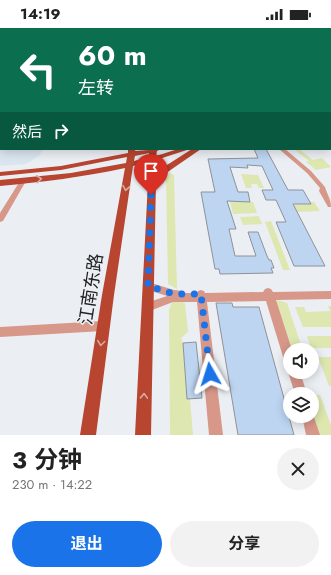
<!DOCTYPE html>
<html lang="zh">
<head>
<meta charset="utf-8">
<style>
	:root { --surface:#fff; --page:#f2f2f2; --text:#222; --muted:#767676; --accent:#1a73e8 }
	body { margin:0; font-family:Jost,"Noto Sans SC",sans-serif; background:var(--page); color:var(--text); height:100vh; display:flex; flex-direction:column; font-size:15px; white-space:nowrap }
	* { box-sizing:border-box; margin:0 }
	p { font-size:13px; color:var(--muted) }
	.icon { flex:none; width:22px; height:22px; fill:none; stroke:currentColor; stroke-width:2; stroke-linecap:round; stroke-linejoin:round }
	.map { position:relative; height:407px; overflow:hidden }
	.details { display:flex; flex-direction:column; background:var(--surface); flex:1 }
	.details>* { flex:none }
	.hud { position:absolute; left:0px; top:0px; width:331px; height:122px; box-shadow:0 2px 10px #0003; background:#0b6e4f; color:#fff; overflow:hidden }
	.tools { position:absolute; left:283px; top:315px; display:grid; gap:8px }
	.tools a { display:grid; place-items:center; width:36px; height:36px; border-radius:50%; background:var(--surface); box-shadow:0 2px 10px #0003; font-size:20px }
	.pin { position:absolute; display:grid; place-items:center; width:34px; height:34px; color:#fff; margin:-41px -17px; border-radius:50% 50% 50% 0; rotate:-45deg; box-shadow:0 0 4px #0007 }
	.pin .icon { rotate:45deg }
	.me { position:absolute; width:44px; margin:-22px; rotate:354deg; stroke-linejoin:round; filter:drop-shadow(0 0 3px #0008) }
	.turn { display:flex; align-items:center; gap:14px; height:84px; padding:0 12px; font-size:18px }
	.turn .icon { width:52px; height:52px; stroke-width:2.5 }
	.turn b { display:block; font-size:28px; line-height:34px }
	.then { display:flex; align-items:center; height:38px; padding:0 12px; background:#0003; gap:8px; font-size:15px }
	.round { display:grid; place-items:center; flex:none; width:42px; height:42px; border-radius:21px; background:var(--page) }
	.summary { display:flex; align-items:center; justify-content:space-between; height:68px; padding:0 12px }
	h1 { font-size:24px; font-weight:700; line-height:30px }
	.action { display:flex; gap:8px; margin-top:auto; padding:8px 12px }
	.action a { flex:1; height:46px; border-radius:24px; background:var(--accent); color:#fff; font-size:16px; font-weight:700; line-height:46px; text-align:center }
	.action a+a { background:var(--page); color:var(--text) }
	.status { display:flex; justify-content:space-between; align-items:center; height:28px; padding:0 20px; background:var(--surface); direction:ltr }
	.status svg { height:11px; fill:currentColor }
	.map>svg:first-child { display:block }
	.built { fill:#dbe5f0 }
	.green { fill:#dde7af }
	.building { fill:#bdd5f1; stroke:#8e9297 }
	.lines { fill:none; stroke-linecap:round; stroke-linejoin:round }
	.minor { fill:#d79789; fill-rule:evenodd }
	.major { fill:#b74530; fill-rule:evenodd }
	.oneway { stroke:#d6aba6 }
	.route { stroke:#1a73e8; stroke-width:7; stroke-dasharray:0 12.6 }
	.labels { text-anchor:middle; stroke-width:3; stroke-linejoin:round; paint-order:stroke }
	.near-street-label { font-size:18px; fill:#1d1f20; stroke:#ebeff4 }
</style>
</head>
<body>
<div class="status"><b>14:19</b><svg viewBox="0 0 49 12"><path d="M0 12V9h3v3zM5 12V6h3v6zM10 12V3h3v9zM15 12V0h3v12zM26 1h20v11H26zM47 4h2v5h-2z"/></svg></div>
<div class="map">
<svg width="331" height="407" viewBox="0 0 331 407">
	<rect width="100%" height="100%" fill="#ebeff4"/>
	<!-- built -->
	<polygon class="built" points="0,55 1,121 43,121 39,128 26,136 0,138"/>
	<!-- green -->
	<g class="green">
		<polygon points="291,121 308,121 300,122 313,132 322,130 331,139 316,142 306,134 309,133 294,121"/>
		<polygon points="170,145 174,147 177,261 168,256 166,152"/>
		<polygon points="241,146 258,147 264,160 259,160 257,156 251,156 252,160 246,160"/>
		<polygon points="230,173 253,174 257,185 233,186"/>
		<polygon points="310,174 314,174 320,183 296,184 293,177 311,176"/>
		<polygon points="259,188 262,196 243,197 240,189"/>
		<polygon points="271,193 290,242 283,242 265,194"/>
		<polygon points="278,272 287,275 302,320 289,317 275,275"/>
		<polygon points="179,273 185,275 188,304 181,310 183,315 187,371 190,371 193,407 170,407 169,282 172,274"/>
		<polygon points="328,278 331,278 331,299 303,299 295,279 304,279 306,284 330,283"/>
		<polygon points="307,308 331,308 331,320 311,320"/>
		<polygon points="318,329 331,329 331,358 329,358"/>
		<polygon points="312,367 320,367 331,397 331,407 318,407 312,388"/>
	</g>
	<!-- building -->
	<g class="building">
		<polygon points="254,121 266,121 288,162 303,162 311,176 293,176 325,238 294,238 276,194 286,194 276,172 266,172 262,162 273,162 262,138 247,137 248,140 230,139 238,164 248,164 250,174 227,173 236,201 229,201 235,228 256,228 248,204 258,204 267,228 269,232 271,232 274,240 271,240 273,245 220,246 219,241 215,241 201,164 215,164 208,131 258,130"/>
		<polygon points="216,275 232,275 233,279 259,279 294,407 238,407"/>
		<polygon points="196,314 202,370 187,371 183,315"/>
	</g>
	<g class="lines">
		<!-- minor -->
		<g class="minor">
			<rect x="330" y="52" width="1" height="2"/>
			<rect x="0" y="87" width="1" height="2"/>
			<path d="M279 121H285L311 143 325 159C327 166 331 171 331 179H328L319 163 320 160 307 145Z"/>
			<polygon points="23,151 26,153 3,193 0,194 0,185 20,153"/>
			<polygon points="148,254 174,262 183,263 185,265 197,265 198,263 201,262 204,263 205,265 263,264 265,261 268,260 271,261 273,264 331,263 331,271 276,272 292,322 290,322 290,338 286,336 284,332 266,273 207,274 223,407 209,407 197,274 173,274 147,284 143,282 142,279 143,276 167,268 145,261 143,258 145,255"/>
			<polygon points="103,293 107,294 108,298 107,302 103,303 0,309 0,299"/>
			<polygon points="290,340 290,344 300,344 307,366 295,366 288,344"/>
			<polygon points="312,383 320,407 306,407 302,388 312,388"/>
		</g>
		<!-- major -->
		<g class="major">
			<rect x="330" y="64" width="1" height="4"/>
			<polygon points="331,72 331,76 330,77 330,73"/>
			<path d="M128 121H136L135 123 161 121 157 123 156 128 178 121H190L156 132V144L192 121H201L156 152 151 407H135L149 134 133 138 114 267 96 407H80L102 267 125 140C84 149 42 154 0 158V152L71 145 126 135 127 129 61 142 0 148V144L61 138 128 125ZM149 125V129L134 133 135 128Z"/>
		</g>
	</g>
	<!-- one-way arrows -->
	<defs><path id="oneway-chevron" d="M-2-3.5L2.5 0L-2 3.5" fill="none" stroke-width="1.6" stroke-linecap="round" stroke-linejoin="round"/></defs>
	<g class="oneway">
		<use href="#oneway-chevron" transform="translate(39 151) rotate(-6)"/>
		<use href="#oneway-chevron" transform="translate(126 160) rotate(100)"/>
		<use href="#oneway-chevron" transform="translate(101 315) rotate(98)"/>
		<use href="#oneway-chevron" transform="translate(144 368) rotate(-88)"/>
	</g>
	<!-- sky -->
	<linearGradient id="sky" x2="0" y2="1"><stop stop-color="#7fc2ee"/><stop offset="0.44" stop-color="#f6f8fa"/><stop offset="1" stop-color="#f6f8fa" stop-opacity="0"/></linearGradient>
	<rect width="331" height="102" fill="url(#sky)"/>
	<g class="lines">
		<!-- route -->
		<polyline class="route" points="151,167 148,258 174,266 201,266 210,346"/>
	</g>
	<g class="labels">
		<!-- near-street labels -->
		<g class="near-street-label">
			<text transform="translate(91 261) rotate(-81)" y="6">江南东路</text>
		</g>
	</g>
</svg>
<div class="tools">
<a><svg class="icon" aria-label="sound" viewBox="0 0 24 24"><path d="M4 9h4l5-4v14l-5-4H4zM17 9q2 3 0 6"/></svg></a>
<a><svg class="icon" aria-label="layers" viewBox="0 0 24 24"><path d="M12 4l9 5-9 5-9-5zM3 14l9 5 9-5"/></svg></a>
</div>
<div class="pin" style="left:151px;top:167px;background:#d93025"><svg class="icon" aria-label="arrive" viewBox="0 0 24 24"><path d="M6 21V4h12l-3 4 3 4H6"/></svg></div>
<svg class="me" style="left:210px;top:346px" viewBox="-20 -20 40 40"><path d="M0-17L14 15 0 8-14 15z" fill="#1a73e8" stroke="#fff" stroke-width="4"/></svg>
<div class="hud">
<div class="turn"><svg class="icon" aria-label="left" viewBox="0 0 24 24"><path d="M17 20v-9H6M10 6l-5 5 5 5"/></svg><div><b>60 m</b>左转</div></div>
<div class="then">然后<svg class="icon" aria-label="right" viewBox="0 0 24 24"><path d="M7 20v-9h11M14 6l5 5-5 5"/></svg></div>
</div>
</div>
<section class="details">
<div class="summary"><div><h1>3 分钟</h1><p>230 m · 14:22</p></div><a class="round"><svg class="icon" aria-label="close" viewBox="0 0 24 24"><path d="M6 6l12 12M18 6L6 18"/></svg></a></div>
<div class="action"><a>退出</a><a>分享</a></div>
</section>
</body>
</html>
